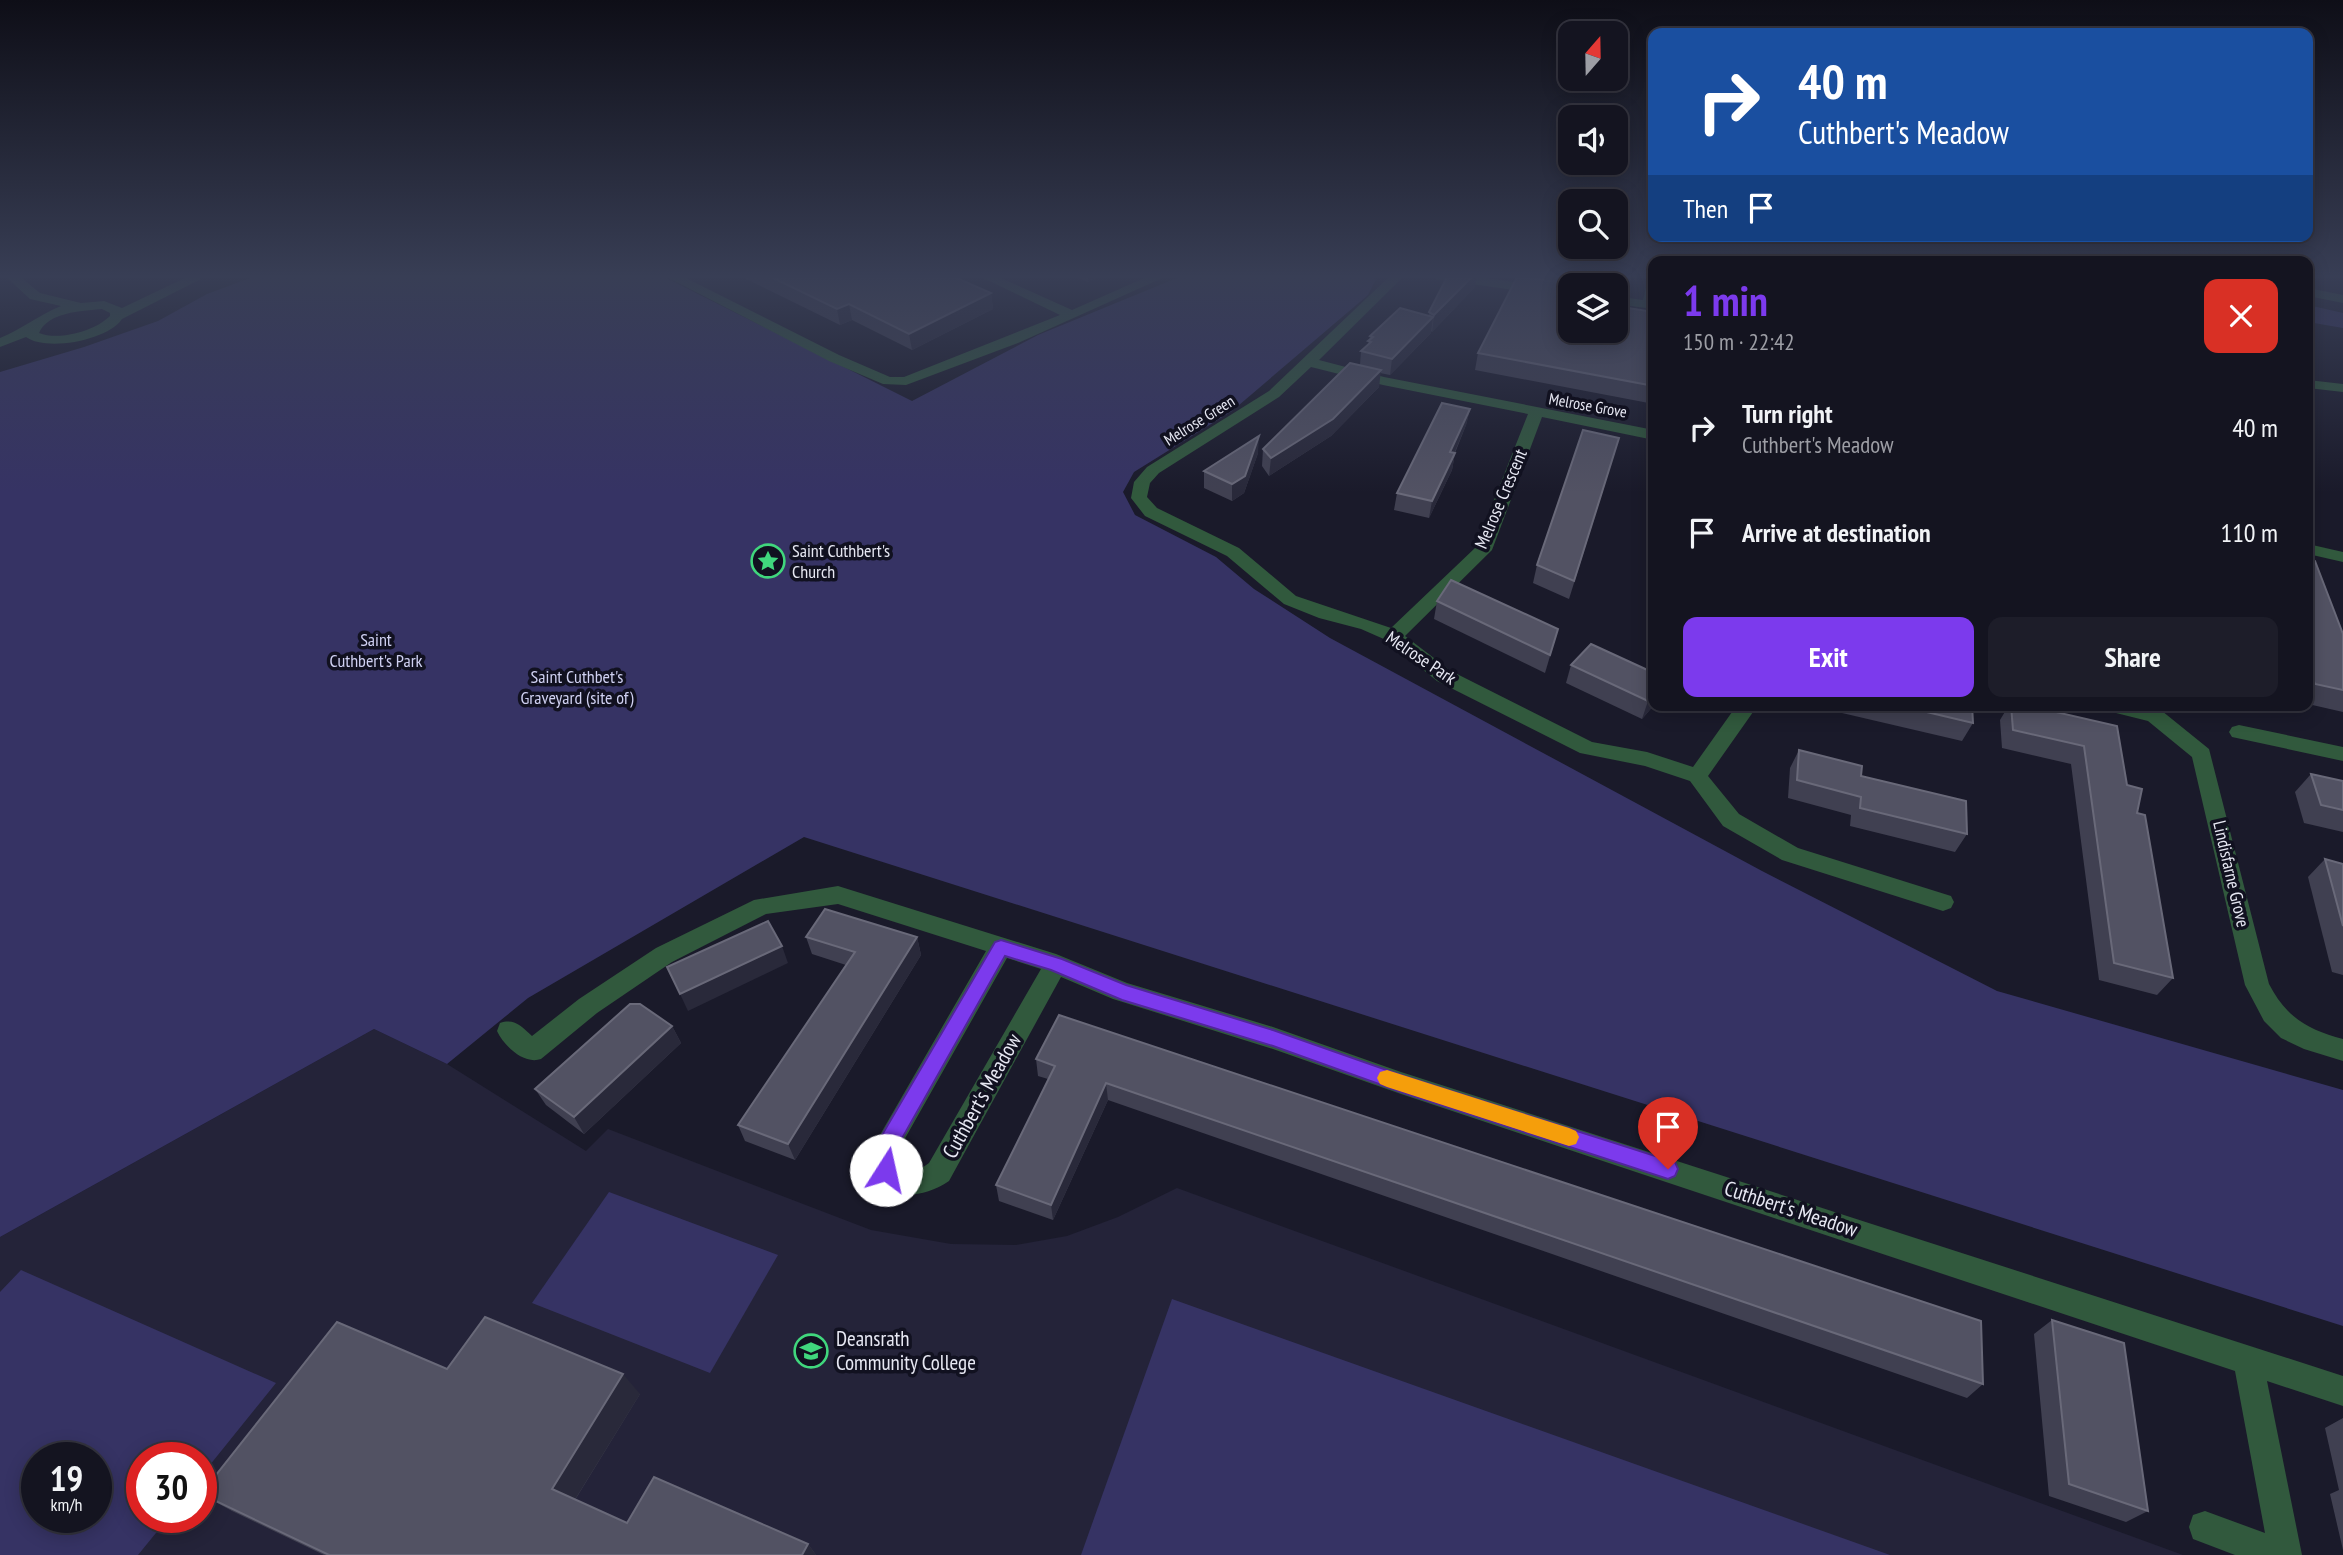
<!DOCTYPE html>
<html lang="en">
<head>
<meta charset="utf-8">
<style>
	:root { --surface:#141420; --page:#1d1d29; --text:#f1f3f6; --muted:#9d9ea5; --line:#33333e; --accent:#7c3aed }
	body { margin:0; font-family:"PT Sans Narrow",sans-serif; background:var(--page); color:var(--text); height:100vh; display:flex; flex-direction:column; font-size:26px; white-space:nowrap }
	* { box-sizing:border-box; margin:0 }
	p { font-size:23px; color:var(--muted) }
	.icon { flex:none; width:38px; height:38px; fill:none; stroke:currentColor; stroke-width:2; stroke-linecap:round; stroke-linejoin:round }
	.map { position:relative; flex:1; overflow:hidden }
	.details { position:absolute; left:1648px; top:256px; width:665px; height:455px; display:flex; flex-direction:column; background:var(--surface); border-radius:14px; box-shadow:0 4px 18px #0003,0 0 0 2px var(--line) }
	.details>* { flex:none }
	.top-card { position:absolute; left:1648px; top:28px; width:665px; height:214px; border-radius:14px; box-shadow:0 4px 18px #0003,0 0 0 2px var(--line); background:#1a4fa0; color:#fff; overflow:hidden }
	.needle { width:46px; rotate:20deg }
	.tools { position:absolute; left:1558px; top:21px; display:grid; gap:14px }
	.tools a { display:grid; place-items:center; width:70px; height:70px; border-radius:14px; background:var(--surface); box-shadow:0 4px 18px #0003,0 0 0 2px var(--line); font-size:35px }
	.speed { position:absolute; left:21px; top:1442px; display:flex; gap:14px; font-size:35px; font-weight:700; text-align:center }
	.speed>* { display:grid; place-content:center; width:91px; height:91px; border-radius:50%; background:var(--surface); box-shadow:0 4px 18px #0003,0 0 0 2px var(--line); line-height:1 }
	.speed small { font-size:18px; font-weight:400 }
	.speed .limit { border:10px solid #d22; background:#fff; color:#111 }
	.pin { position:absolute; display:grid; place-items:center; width:60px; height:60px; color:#fff; margin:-72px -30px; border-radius:50% 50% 50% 0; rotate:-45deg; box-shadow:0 0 7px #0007 }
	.pin .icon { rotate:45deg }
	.me { position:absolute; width:77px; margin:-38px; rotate:10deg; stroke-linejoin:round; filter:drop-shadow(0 0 5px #0008) }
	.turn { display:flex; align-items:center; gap:24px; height:147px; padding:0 35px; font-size:32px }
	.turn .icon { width:91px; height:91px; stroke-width:2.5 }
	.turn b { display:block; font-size:49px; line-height:60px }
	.then { display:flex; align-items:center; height:66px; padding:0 35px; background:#0003; gap:14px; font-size:26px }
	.round { display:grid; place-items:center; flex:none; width:74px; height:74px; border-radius:14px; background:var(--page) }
	.overview { display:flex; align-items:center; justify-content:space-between; height:119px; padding:0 35px }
	h1 { font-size:42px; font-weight:800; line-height:52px; color:var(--accent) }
	.cta { display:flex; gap:14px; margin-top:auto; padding:14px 35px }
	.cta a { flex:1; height:80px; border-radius:14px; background:var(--accent); color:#fff; font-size:28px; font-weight:800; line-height:80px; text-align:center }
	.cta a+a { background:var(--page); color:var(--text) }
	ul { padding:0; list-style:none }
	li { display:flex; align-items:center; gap:21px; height:105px; padding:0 35px }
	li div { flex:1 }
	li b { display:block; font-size:26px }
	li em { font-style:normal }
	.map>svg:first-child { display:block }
	.built { fill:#242339; fill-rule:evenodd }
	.green { fill:#363364; fill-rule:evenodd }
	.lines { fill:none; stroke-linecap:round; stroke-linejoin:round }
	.minor { fill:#31593d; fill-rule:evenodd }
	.wall { fill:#404051 }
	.shaded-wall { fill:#29293a }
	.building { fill:#525263; stroke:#696979; stroke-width:2 }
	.route { fill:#7c3aed; stroke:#51269a; stroke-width:2 }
	.slow { fill:#f59e0b }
	.labels { text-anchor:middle; stroke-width:7; stroke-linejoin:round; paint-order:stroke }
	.far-street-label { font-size:16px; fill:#e7e8f3; stroke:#111120 }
	.street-label { font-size:18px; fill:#e7e8f3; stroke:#111120 }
	.poi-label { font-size:18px; fill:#e7e8f3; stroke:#111120; text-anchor:start }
	.park-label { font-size:18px; fill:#d0d1f2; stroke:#111120 }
	.near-street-label { font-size:21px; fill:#e7e8f3; stroke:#111120 }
	.near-poi-label { font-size:21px; fill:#e7e8f3; stroke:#111120; text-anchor:start }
</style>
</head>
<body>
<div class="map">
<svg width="2343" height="1555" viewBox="0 0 2343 1555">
	<rect width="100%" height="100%" fill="#1a1a2a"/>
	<!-- built -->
	<path class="built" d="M374 1029 447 1064 586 1151 608 1129 871 1230 951 1244 1016 1245 1067 1236 1118 1217 1177 1188 2183 1555H0V1237ZM37 1458H96V1517H37ZM142 1458H201V1517H142Z"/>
	<!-- green -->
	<g class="green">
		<polygon points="258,275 660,275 912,401 1038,335 1184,275 1378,275 1368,295 1232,411 1134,472 1123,492 1135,515 1216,557 1254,589 1330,638 1762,871 1997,991 2343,1090 2343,1326 804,837 528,998 447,1064 374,1029 0,1237 0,372 84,347 158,321 207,294"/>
		<polygon points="2308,305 2343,313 2343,328 2308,322"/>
		<polygon points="609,1192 778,1255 710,1373 532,1303"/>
		<path d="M21 1270 276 1383 201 1476V1458H142V1517H169L138 1555H0V1292ZM37 1458H96V1517H37Z"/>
		<polygon points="1172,1299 1890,1555 1081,1555"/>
	</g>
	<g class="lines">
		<!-- minor -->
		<g class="minor">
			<path d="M4 275H18L40 293 81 303 104 301 122 308 189 276 195 275 201 279 122 319C108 340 47 352 26 337L0 347V338C22 329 39 315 61 306L30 299ZM102 309 110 313V316C95 331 59 341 39 333 48 312 81 311 102 309Z"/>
			<polygon points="663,275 680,275 839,355 890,377 904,377 1060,315 977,275 994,275 1072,310 1151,275 1169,275 1018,343 906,385 883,384 829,361"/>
			<path d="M1391 275H1405L1319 360 1384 377 1654 430V440L1542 417 1492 550 1405 636 1451 671 1592 742 1647 752 1693 767 1737 705H1758L1708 776 1739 814 1798 848 1951 896 1954 902 1951 908 1943 911 1782 860 1723 826 1690 781 1645 766 1580 753 1437 681 1386 640 1361 629 1319 618 1284 604 1227 556 1145 516 1131 498 1134 482 1147 467 1269 391ZM1311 367 1383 385 1528 414 1475 548 1391 628 1296 596 1239 548 1157 508 1147 497 1150 483 1159 473 1279 397Z"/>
			<polygon points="1430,275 1466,275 1570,290 1570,298 1436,279"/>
			<polygon points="1654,279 1654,309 1615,304 1615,296 1643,300 1647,283"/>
			<polygon points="2308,288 2343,295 2343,303 2308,296"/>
			<polygon points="2308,380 2343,384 2343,392 2308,388"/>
			<polygon points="2308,544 2343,552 2343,562 2308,554"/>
			<path d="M2101 705H2139L2162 711 2209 749 2269 984C2286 1017 2308 1030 2343 1039V1061L2304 1049 2281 1038 2264 1021 2245 985 2192 757 2148 721 2104 710Z"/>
			<polygon points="2239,725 2343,747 2343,761 2232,737 2229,732 2232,727"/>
			<path d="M838 886 1056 954 1127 983 1273 1027 1401 1072 2343 1376V1406L2267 1381 2302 1555H2235L2193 1539 2189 1527 2193 1515 2205 1511 2265 1533 2235 1371 1401 1094 1273 1049 1113 999 1061 977 949 1181C913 1205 866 1200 873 1147L986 951 838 904 766 914 672 962 597 1013 541 1059C524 1065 504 1046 497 1031L500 1023C515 1018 522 1027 532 1036L579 999 656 948 754 900ZM1007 958 1041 969 929 1163 919 1170H904L899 1165V1149Z"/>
		</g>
	</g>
	<!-- wall -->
	<g class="wall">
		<polygon points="738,275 950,275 991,293 993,309 912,350 852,320 840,325"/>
		<polygon points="1070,275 1102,275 1088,282"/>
		<polygon points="1521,275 1593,275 1589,285 1570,285 1570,331 1654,312 1654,404 1475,370 1478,353"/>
		<polygon points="1475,287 1432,332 1431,331 1431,333 1390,375 1380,373 1379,387 1331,436 1269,476 1262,466 1263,449 1360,365 1361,351 1368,345 1370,336 1429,316 1429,312"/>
		<polygon points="1470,409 1466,425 1455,453 1452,470 1429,518 1394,510 1397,493"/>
		<polygon points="1258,453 1244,493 1232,501 1204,488 1204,471"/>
		<polygon points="1614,455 1569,599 1533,583 1537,565"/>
		<polygon points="2308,559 2343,634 2343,712 2308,704"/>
		<polygon points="1437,601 1558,629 1545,673 1434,619"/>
		<polygon points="1571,665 1654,673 1654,705 1642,719 1566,683"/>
		<polygon points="1842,705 1972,705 1973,723 1962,741 1842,713"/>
		<polygon points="2009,705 2025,705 2117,726 2127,785 2137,813 2173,978 2157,995 2099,980 2071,764 2002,748 2000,720"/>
		<polygon points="1799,750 1861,776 1967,834 1955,852 1850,826 1851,815 1788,798 1790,768"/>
		<polygon points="2311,774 2343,781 2343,832 2304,823 2295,792"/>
		<polygon points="2325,859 2343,864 2343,975 2332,972 2308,877"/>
		<polygon points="806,937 917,937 921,955 795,1160 745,1141 738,1125 846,965 812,954"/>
		<polygon points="672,1026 681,1043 584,1134 546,1105 535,1089"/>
		<polygon points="1036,1059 1983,1384 1967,1398 1108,1100 1053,1220 999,1201 996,1185 1048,1079 1038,1076"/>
		<polygon points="2052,1320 2148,1511 2126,1522 2049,1496 2034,1334"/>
		<polygon points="447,1369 640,1394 575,1500 627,1523 808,1544 816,1555 324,1555 232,1511 201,1494"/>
		<polygon points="2343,1418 2343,1550 2330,1494 2339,1490 2325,1428"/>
	</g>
	<!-- shaded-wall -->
	<g class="shaded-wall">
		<polygon points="1088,275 1102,275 1088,282"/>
		<polygon points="1474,275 1477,275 1475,287 1432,332 1434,315"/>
		<polygon points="1590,275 1593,275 1589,285 1587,285"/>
		<polygon points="991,293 993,309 912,350 909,334"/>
		<polygon points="849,304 852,320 840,325 837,309"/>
		<polygon points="1433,317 1431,333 1390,375 1392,359"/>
		<polygon points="1381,370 1379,387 1331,436 1269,476 1271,458"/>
		<polygon points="1470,409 1466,425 1451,461 1455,453 1452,470 1429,518 1432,501 1450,452"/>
		<polygon points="1259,436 1258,453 1244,493 1232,501 1232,484"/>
		<polygon points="1654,695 1654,705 1642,719 1648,701"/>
		<polygon points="917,937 921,955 795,1160 788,1144"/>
		<polygon points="782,946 788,963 688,1011 680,994"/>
		<polygon points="672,1026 681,1043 584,1134 574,1117"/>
		<polygon points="1106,1083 1108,1100 1053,1220 1051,1205"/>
		<polygon points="623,1374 640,1394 571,1506 552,1489"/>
		<polygon points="808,1544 816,1555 802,1555"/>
	</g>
	<!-- building -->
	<g class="building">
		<polygon points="767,275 950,275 991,293 909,334 849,304 837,309"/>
		<polygon points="1448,275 1474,275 1434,315 1429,312"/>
		<polygon points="1574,275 1590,275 1587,285 1570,285 1570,331 1615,331 1615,306 1654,312 1654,386 1478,353 1517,277 1575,284"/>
		<polygon points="1400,308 1433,317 1392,359 1361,351 1371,342 1368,341 1373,337 1370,336"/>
		<polygon points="1350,363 1381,370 1333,419 1271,458 1263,449"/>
		<polygon points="1442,403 1470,409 1450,452 1455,453 1432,501 1397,493"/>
		<polygon points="1583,430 1619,438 1574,581 1537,565"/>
		<polygon points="1259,436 1245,476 1232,484 1204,471"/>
		<polygon points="2308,559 2315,561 2343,634 2343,690 2315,684 2308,664"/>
		<polygon points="1451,580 1558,629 1550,655 1437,601"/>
		<polygon points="1591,644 1654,673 1654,695 1648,701 1571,665"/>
		<polygon points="1897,705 1972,705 1973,723"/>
		<polygon points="2011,705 2025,705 2117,726 2127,785 2142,789 2137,813 2145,815 2173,978 2114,963 2084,746 2013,730"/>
		<polygon points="1799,750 1862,766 1861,776 1966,801 1967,834 1860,808 1861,797 1797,780"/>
		<polygon points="2311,774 2343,781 2343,810 2321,805"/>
		<polygon points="2325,859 2343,864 2343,926"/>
		<polygon points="825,909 917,937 788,1144 738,1125 855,952 806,937"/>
		<polygon points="768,921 782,946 680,994 667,967"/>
		<polygon points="630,1004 640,1004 672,1026 574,1117 535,1089"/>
		<polygon points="1059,1015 1981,1321 1983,1384 1106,1083 1051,1205 996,1185 1055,1066 1036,1059"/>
		<polygon points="485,1317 623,1374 552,1489 627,1523 654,1477 808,1544 802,1555 329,1555 201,1494 337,1322 447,1369"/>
		<polygon points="2052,1320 2124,1343 2148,1511 2069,1484"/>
	</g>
	<!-- sky -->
	<linearGradient id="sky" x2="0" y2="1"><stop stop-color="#0e0e17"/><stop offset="0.56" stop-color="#383e55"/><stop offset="1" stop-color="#383e55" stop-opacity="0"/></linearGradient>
	<rect width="2343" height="493" fill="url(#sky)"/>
	<!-- route -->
	<polygon class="route" points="1001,940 1062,959 1126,985 1273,1030 1401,1075 1668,1160 1675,1162 1678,1169 1675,1176 1668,1179 1401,1092 1273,1046 1122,1000 1051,970 1005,956 896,1149 894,1162 896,1170 893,1177 886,1180 879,1177 874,1162 879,1140 995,942"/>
	<!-- slow -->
	<polygon class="slow" points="1387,1070 1569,1128 1576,1131 1579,1137 1576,1144 1569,1146 1387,1087 1380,1084 1377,1078 1380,1072"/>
	<!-- icons -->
	<defs>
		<symbol id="sight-ring" viewBox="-11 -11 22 22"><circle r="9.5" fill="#111120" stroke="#40d77d" stroke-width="1.5"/><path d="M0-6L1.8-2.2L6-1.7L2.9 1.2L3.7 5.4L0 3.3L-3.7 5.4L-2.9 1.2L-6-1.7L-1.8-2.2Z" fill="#40d77d"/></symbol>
		<symbol id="school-ring" viewBox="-11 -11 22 22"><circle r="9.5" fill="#111120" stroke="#40d77d" stroke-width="1.5"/><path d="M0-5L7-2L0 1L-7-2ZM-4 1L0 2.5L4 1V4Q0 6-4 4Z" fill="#40d77d"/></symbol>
	</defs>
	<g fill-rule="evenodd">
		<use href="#sight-ring" x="749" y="542" width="38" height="38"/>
		<use href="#school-ring" x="792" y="1332" width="38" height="38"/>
	</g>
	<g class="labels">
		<!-- far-street labels -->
		<g class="far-street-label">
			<text transform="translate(1588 405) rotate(10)" y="6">Melrose Grove</text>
			<text transform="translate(1199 420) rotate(-32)" y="6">Melrose Green</text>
		</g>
		<!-- street labels -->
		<g class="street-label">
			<text transform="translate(1501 499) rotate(-67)" y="6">Melrose Crescent</text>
			<text transform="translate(1421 658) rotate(34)" y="6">Melrose Park</text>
			<text transform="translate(2231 874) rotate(77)" y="6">Lindisfarne Grove</text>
		</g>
		<!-- poi labels -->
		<g class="poi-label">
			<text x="792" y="557">Saint Cuthbert's<tspan x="792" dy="21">Church</tspan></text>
		</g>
		<!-- park labels -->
		<g class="park-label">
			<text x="376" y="646">Saint<tspan x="376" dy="21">Cuthbert's Park</tspan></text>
			<text x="577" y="683">Saint Cuthbet's<tspan x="577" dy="21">Graveyard (site of)</tspan></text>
		</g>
		<!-- near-street labels -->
		<g class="near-street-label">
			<text transform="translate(982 1096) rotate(-61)" y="7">Cuthbert's Meadow</text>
			<text transform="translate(1791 1209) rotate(18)" y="7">Cuthbert's Meadow</text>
		</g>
		<!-- near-poi labels -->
		<g class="near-poi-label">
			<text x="836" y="1346">Deansrath<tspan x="836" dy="24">Community College</tspan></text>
		</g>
	</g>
</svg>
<div class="tools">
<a><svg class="needle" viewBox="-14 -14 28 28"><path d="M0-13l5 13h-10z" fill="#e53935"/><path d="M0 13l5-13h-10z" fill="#9d9ea5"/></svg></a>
<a><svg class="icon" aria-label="sound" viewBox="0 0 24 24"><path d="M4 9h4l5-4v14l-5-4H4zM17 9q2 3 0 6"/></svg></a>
<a><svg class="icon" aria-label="search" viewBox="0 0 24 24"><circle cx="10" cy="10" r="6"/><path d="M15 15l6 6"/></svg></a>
<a><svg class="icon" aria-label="layers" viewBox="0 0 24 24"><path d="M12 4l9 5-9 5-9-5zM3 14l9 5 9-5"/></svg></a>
</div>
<div class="speed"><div>19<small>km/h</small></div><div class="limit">30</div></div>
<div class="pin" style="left:1668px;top:1169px;background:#d93025"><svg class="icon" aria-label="arrive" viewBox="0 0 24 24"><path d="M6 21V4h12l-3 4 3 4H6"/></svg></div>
<svg class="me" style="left:886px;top:1170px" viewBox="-20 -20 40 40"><circle r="19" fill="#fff"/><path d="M0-13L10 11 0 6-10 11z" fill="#7c3aed"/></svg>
<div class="top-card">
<div class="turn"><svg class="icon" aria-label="right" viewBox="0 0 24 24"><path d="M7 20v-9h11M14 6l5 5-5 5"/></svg><div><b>40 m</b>Cuthbert's Meadow</div></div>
<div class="then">Then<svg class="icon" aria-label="arrive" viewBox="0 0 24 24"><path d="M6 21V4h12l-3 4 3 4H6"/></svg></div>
</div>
<section class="details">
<div class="overview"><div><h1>1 min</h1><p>150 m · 22:42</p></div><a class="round" style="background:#d93025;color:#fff"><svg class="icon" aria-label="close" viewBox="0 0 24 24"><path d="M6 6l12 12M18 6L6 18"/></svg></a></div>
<ul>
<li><svg class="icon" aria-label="right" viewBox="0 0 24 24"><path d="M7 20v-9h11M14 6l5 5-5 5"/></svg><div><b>Turn right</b><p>Cuthbert's Meadow</p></div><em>40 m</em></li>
<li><svg class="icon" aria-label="arrive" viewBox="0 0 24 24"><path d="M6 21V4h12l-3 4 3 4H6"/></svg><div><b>Arrive at destination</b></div><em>110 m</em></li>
</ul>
<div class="cta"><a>Exit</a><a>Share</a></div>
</section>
</div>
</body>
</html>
